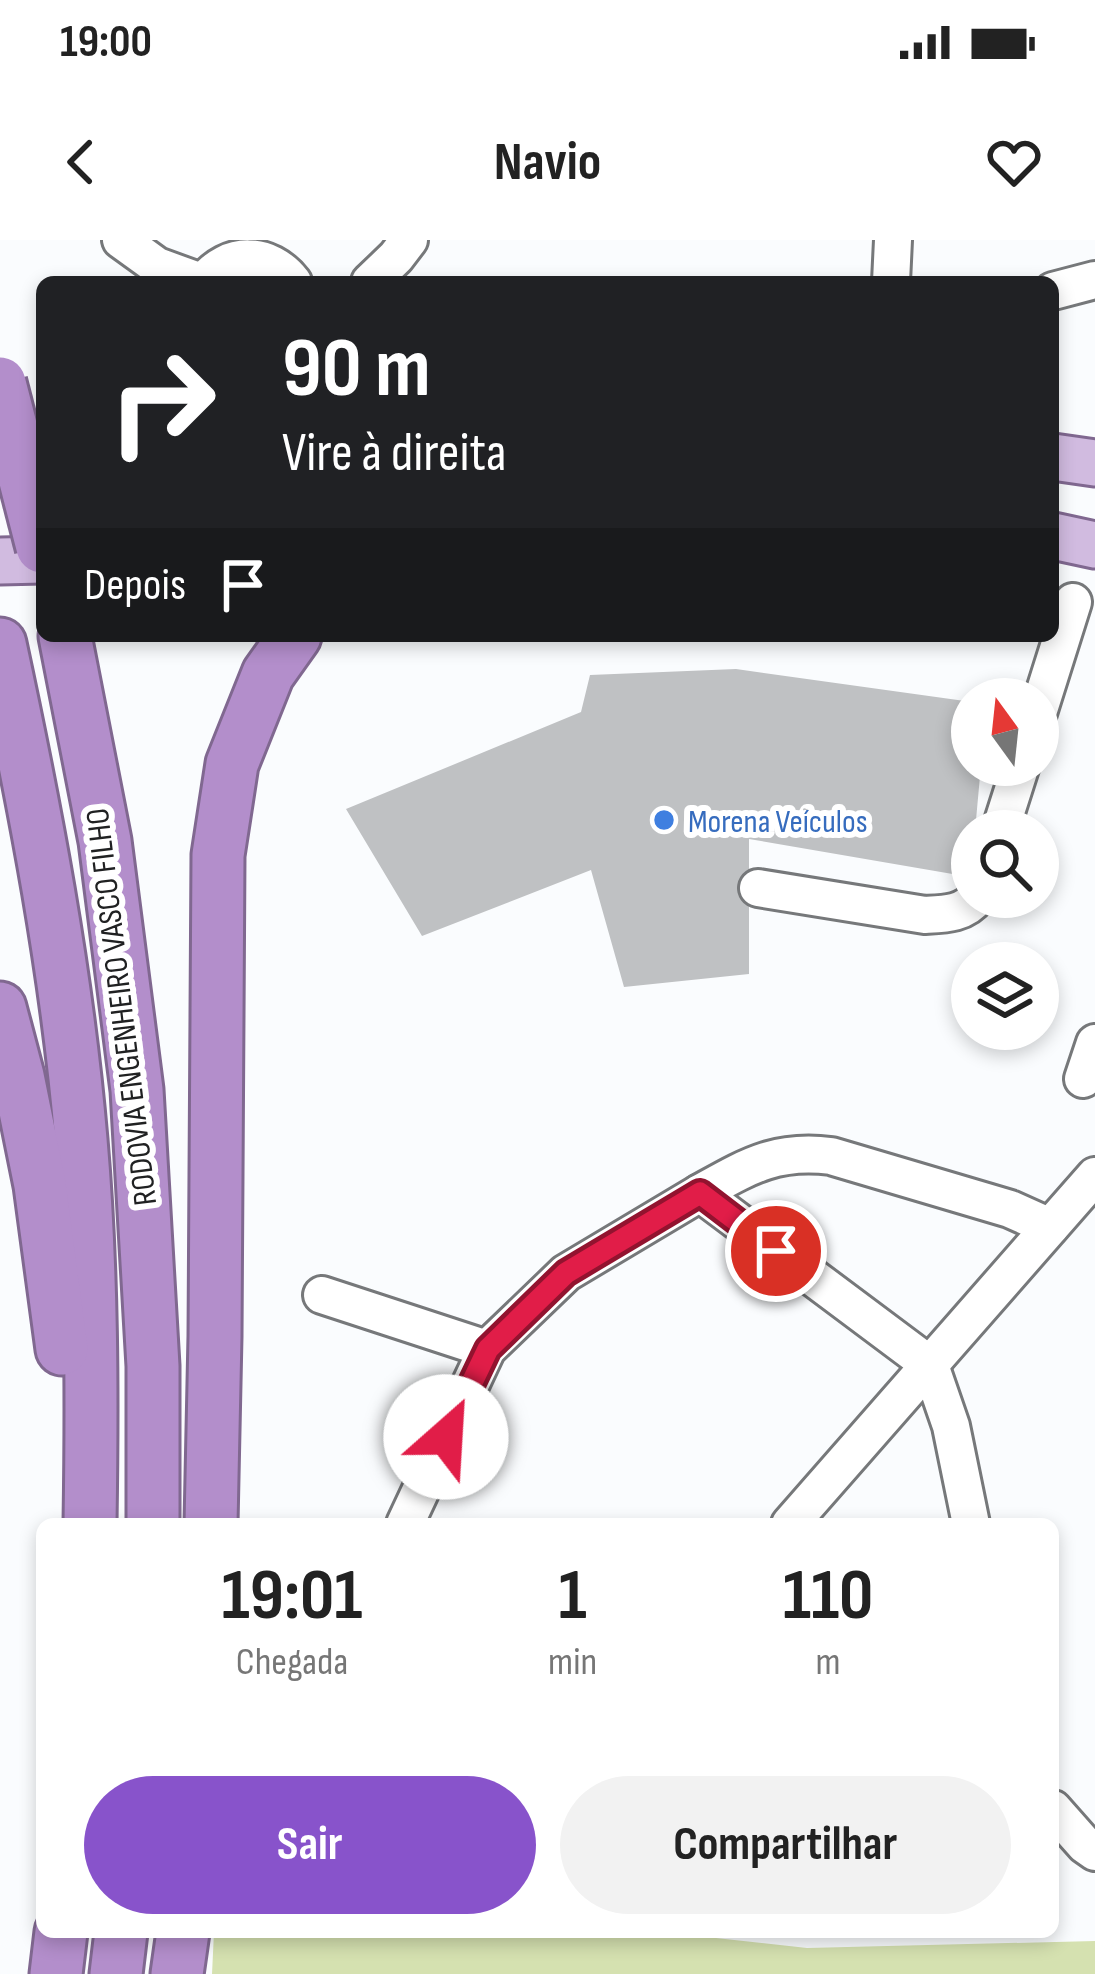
<!DOCTYPE html>
<html lang="pt">
<head>
<meta charset="utf-8">
<style>
	:root { --surface:#fff; --page:#f2f2f2; --text:#222; --muted:#767676; --accent:#8853cb }
	body { margin:0; font-family:"Sofia Sans Condensed",sans-serif; background:var(--page); color:var(--text); height:100vh; display:flex; flex-direction:column; font-size:45px; white-space:nowrap }
	* { box-sizing:border-box; margin:0 }
	p { font-size:39px; color:var(--muted) }
	.icon { flex:none; width:66px; height:66px; fill:none; stroke:currentColor; stroke-width:2; stroke-linecap:round; stroke-linejoin:round }
	.map { position:relative; flex:1; overflow:hidden }
	.drawer { position:absolute; left:36px; top:1278px; width:1023px; height:420px; display:flex; flex-direction:column; background:var(--surface); border-radius:18px; box-shadow:0 6px 18px #0003 }
	.drawer>* { flex:none }
	.banner { position:absolute; left:36px; top:36px; width:1023px; height:366px; border-radius:18px; box-shadow:0 6px 18px #0003; background:#202124; color:#fff; overflow:hidden }
	.needle { width:78px; rotate:345deg }
	.fabs { position:absolute; left:951px; top:438px; display:grid; gap:24px }
	.fabs a { display:grid; place-items:center; width:108px; height:108px; border-radius:50%; background:var(--surface); box-shadow:0 6px 18px #0003; font-size:60px }
	.pin { position:absolute; display:grid; place-items:center; width:102px; height:102px; color:#fff; margin:-51px; border:6px solid #fff; border-radius:50%; box-shadow:0 3px 12px #0007 }
	.me { position:absolute; width:132px; margin:-66px; rotate:26deg; stroke-linejoin:round; filter:drop-shadow(0 0 9px #0008) }
	.turn { display:flex; align-items:center; gap:42px; height:252px; padding:0 48px; font-size:54px }
	.turn .icon { width:156px; height:156px; stroke-width:2.5 }
	.turn b { display:block; font-size:84px; line-height:102px }
	.then { display:flex; align-items:center; height:114px; padding:0 48px; background:#0003; gap:24px; font-size:45px }
	.eta { display:flex; justify-content:space-evenly; align-items:center; height:204px; text-align:center }
	.eta b { font-size:72px; font-weight:700; line-height:84px }
	.cta { display:flex; gap:24px; margin-top:auto; padding:24px 48px }
	.cta a { flex:1; height:138px; border-radius:72px; background:var(--accent); color:#fff; font-size:48px; font-weight:700; line-height:138px; text-align:center }
	.cta a+a { background:var(--page); color:var(--text) }
	.status { display:flex; justify-content:space-between; align-items:center; height:84px; padding:0 60px; background:var(--surface); direction:ltr }
	.status svg { height:33px; fill:currentColor }
	header { display:flex; justify-content:space-between; align-items:center; height:156px; padding:0 48px; background:var(--surface); font-size:54px; font-weight:700 }
	.map>svg:first-child { display:block }
	.green { fill:#d5e1b0 }
	.building { fill:#bfc1c3 }
	.lines { fill:none; stroke-linecap:round; stroke-linejoin:round }
	.minor-casing { stroke:#76787a; stroke-width:42 }
	.major-casing { stroke:#806890; stroke-width:51 }
	.highway-casing { stroke:#806890; stroke-width:57 }
	.minor { stroke:#fff; stroke-width:36 }
	.major { stroke:#d1bbe0; stroke-width:45 }
	.highway { stroke:#b38ecb; stroke-width:51 }
	.highway-bridge-casing { stroke:#806890; stroke-width:57; stroke-linecap:butt }
	.highway-bridge { stroke:#b38ecb; stroke-width:51 }
	.route-casing { stroke:#92132f; stroke-width:30 }
	.route { stroke:#e11d48; stroke-width:21 }
	.shop-dot { fill:#3f7fe0; stroke:#fff; stroke-width:4.5 }
	.labels { text-anchor:middle; stroke-width:12; stroke-linejoin:round; paint-order:stroke }
	.shop-label { font-size:33px; fill:#366cbe; stroke:#fff; text-anchor:start }
	.street-label { font-size:33px; fill:#202122; stroke:#fff }
</style>
</head>
<body>
<div class="status"><b>19:00</b><svg viewBox="0 0 49 12"><path d="M0 12V9h3v3zM5 12V6h3v6zM10 12V3h3v9zM15 12V0h3v12zM26 1h20v11H26zM47 4h2v5h-2z"/></svg></div>
<header><svg class="icon" aria-label="back" viewBox="0 0 24 24"><path d="M15 5l-7 7 7 7"/></svg>Navio<svg class="icon" aria-label="heart" viewBox="0 0 24 24"><path d="M12 20l-8-8c-3-5 5-10 8-4 3-6 11-1 8 4z"/></svg></header>
<div class="map">
<svg width="1095" height="1734" viewBox="0 0 1095 1734">
	<rect width="100%" height="100%" fill="#fafcfe"/>
	<!-- green -->
	<polygon class="green" points="214,1692 661,1692 807,1708 1095,1701 1095,1734 212,1734"/>
	<!-- building -->
	<polygon class="building" points="736,429 972,462 972,525 981,525 975,591 972,591 970,637 749,599 749,734 624,747 591,630 422,696 346,569 581,472 590,435"/>
	<g class="lines">
		<defs>
			<g id="minor">
				<polyline points="121,0 157,26 201,42"/>
				<path d="M204 42C228 10 269 11 293 42"/>
				<polyline points="370,42 396,17 409,0"/>
				<polyline points="891,42 893,0"/>
				<polyline points="1053,51 1095,40"/>
				<polyline points="1038,473 1073,362"/>
				<polyline points="1000,591 1021,525"/>
				<path d="M758 648 925 675C945 674 964 674 977 657"/>
				<polyline points="1083,839 1095,803"/>
				<path d="M700 953C747 927 775 909 831 916L1010 969 1050 987"/>
				<polyline points="322,1055 487,1109"/>
				<polyline points="405,1284 487,1109 566,1033 700,953 930,1125 951,1186 971,1284"/>
				<polyline points="790,1284 1095,936"/>
				<polyline points="1053,1569 1085,1605 1095,1612"/>
			</g>
			<g id="major">
				<polyline points="1053,217 1095,223"/>
				<polyline points="1053,296 1095,305"/>
				<polyline points="0,321 42,320"/>
			</g>
			<g id="highway">
				<polyline points="65,396 105,601 137,850 153,1126 153,1284"/>
				<path d="M0 404C35 567 67 733 81 900 92 1028 92 1156 90 1284"/>
				<polyline points="0,768 18,836 40,945 62,1109"/>
				<polyline points="211,1284 215,1096 218,615 232,524 268,434 295,396"/>
				<polyline points="56,1734 61,1692"/>
				<polyline points="116,1734 121,1692"/>
				<polyline points="177,1734 183,1692"/>
			</g>
		</defs>
		<!-- minor casing -->
		<use href="#minor" class="minor-casing"/>
		<!-- major casing -->
		<use href="#major" class="major-casing"/>
		<!-- highway casing -->
		<use href="#highway" class="highway-casing"/>
		<!-- minor -->
		<use href="#minor" class="minor"/>
		<!-- major -->
		<use href="#major" class="major"/>
		<!-- highway -->
		<use href="#highway" class="highway"/>
		<defs>
			<polyline id="highway-bridge" points="0,143 42,307"/>
		</defs>
		<!-- highway-bridge casing -->
		<use href="#highway-bridge" class="highway-bridge-casing"/>
		<!-- highway-bridge -->
		<use href="#highway-bridge" class="highway-bridge"/>
	</g>
	<g class="lines">
		<defs>
			<polyline id="route" points="446,1197 488,1109 566,1033 700,953 776,1011"/>
		</defs>
		<!-- route casing -->
		<use href="#route" class="route-casing"/>
		<!-- route -->
		<use href="#route" class="route"/>
	</g>
	<!-- markers -->
	<circle class="shop-dot" cx="664" cy="580" r="12"/>
	<g class="labels">
		<!-- shop labels -->
		<g class="shop-label">
			<text x="688" y="592">Morena Veículos</text>
		</g>
		<!-- street labels -->
		<g class="street-label">
			<text transform="translate(120 767) rotate(-97)" y="12">RODOVIA ENGENHEIRO VASCO FILHO</text>
		</g>
	</g>
</svg>
<div class="fabs">
<a><svg class="needle" viewBox="-14 -14 28 28"><path d="M0-13l5 13h-10z" fill="#e53935"/><path d="M0 13l5-13h-10z" fill="#767676"/></svg></a>
<a><svg class="icon" aria-label="search" viewBox="0 0 24 24"><circle cx="10" cy="10" r="6"/><path d="M15 15l6 6"/></svg></a>
<a><svg class="icon" aria-label="layers" viewBox="0 0 24 24"><path d="M12 4l9 5-9 5-9-5zM3 14l9 5 9-5"/></svg></a>
</div>
<div class="pin" style="left:776px;top:1011px;background:#d93025"><svg class="icon" aria-label="arrive" viewBox="0 0 24 24"><path d="M6 21V4h12l-3 4 3 4H6"/></svg></div>
<svg class="me" style="left:446px;top:1197px" viewBox="-20 -20 40 40"><circle r="19" fill="#fff"/><path d="M0-13L10 11 0 6-10 11z" fill="#e11d48"/></svg>
<div class="banner">
<div class="turn"><svg class="icon" aria-label="right" viewBox="0 0 24 24"><path d="M7 20v-9h11M14 6l5 5-5 5"/></svg><div><b>90 m</b>Vire à direita</div></div>
<div class="then">Depois<svg class="icon" aria-label="arrive" viewBox="0 0 24 24"><path d="M6 21V4h12l-3 4 3 4H6"/></svg></div>
</div>
<section class="drawer">
<div class="eta">
<div><b>19:01</b><p>Chegada</p></div>
<div><b>1</b><p>min</p></div>
<div><b>110</b><p>m</p></div>
</div>
<div class="cta"><a>Sair</a><a>Compartilhar</a></div>
</section>
</div>
</body>
</html>
